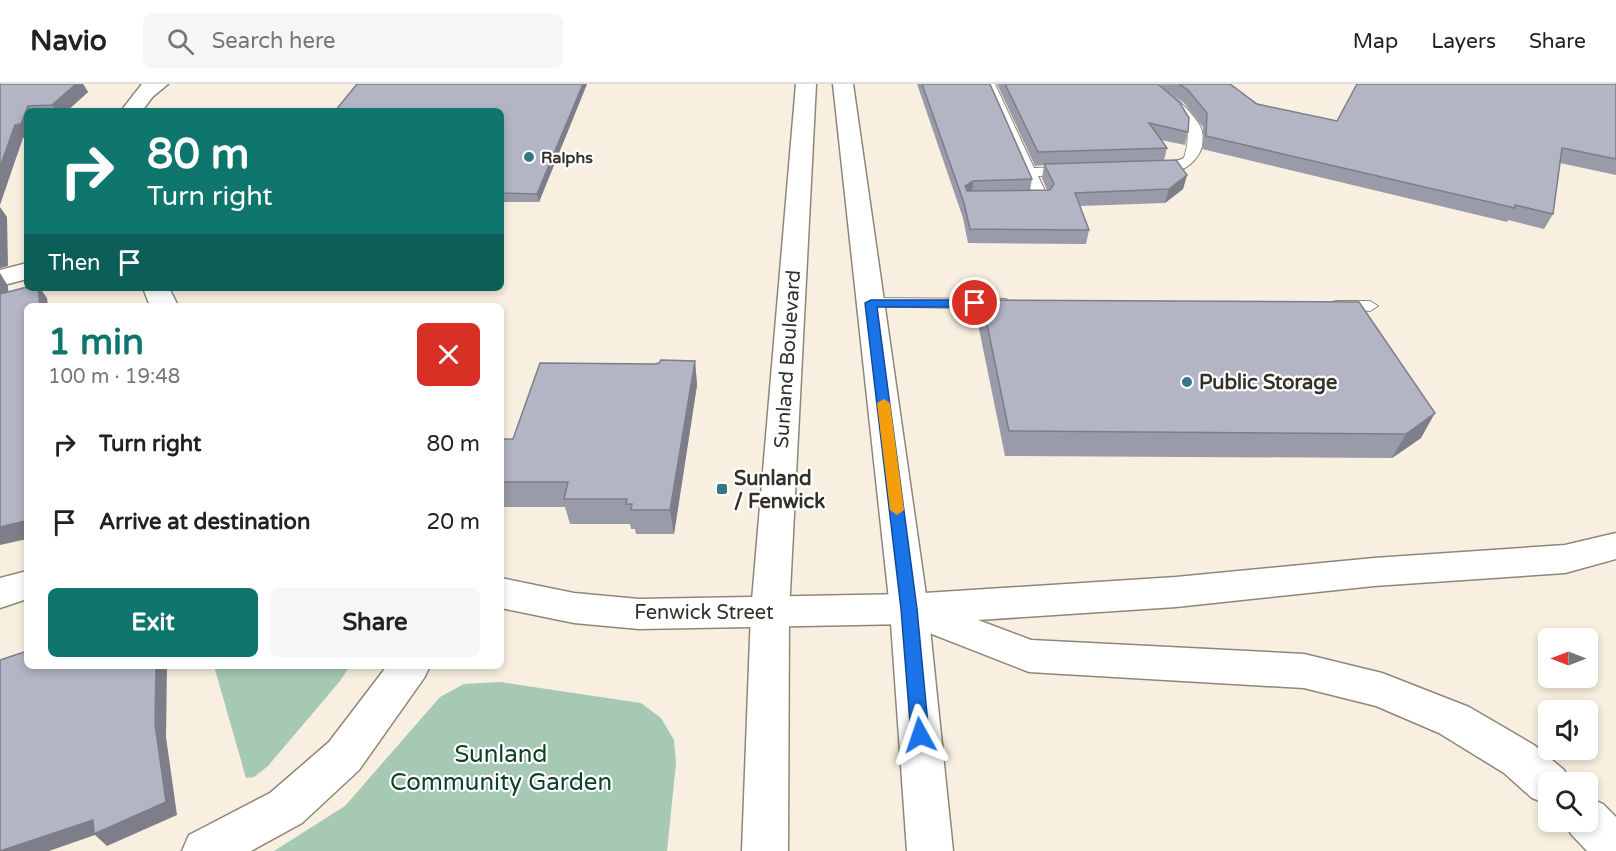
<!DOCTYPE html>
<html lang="en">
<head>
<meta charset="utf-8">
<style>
	:root { --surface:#fff; --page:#f6f6f6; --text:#222; --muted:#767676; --line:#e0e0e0; --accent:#0f766e }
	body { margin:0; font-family:"Varela Round",sans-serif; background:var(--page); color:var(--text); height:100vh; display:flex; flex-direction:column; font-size:22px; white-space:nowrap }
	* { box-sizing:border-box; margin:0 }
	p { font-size:20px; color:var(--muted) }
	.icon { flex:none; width:33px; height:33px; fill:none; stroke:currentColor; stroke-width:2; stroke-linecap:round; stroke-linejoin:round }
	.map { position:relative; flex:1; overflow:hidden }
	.sheet { position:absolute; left:24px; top:219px; width:480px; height:366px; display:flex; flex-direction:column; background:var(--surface); border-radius:9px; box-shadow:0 3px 9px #0003 }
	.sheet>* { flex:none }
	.top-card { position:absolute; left:24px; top:24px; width:480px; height:183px; border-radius:9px; box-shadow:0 3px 9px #0003; background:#0f766e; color:#fff; overflow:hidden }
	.needle { width:39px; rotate:270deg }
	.fabs { position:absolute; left:1538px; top:544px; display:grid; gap:12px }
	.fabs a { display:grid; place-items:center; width:60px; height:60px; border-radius:9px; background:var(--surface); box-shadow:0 3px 9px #0003; font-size:30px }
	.pin { position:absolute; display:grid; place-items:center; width:51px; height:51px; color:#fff; margin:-26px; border:3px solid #fff; border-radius:50%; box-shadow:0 2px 6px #0007 }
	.me { position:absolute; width:66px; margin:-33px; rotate:355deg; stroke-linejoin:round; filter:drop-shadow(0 0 4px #0008) }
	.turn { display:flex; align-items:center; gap:21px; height:126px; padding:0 24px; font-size:27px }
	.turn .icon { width:78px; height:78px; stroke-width:2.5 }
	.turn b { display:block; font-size:42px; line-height:51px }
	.then { display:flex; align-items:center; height:57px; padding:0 24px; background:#0003; gap:12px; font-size:22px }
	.round { display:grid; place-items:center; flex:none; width:63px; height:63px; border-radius:9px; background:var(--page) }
	.head { display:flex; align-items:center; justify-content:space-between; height:102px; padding:0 24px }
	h1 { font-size:36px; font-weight:700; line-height:45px; color:var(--accent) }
	.action { display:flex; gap:12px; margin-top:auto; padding:12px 24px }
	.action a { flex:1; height:69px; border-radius:9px; background:var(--accent); color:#fff; font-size:24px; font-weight:700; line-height:69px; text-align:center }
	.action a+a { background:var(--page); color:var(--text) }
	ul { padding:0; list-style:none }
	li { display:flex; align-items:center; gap:18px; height:78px; padding:0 24px }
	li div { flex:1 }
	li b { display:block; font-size:22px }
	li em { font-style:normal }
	header { display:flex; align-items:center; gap:36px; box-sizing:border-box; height:84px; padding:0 30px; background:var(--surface); border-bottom:2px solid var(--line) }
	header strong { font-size:28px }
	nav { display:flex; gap:33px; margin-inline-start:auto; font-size:21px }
	.search { width:420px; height:54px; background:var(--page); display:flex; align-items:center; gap:15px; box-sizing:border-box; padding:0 21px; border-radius:9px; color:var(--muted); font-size:22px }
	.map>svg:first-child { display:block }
	.green { fill:#a5c9b2 }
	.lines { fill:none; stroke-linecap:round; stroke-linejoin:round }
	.service-casing { stroke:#8e8779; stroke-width:2 }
	.minor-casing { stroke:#8e8779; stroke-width:3 }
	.primary-casing { stroke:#8e8779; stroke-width:3 }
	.motorway-casing { stroke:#8e8779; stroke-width:3 }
	.service { fill:#fff; fill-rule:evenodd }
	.minor { fill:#fff; fill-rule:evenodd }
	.primary { fill:#fff; fill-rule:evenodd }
	.motorway { fill:#fff; fill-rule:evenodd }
	.wall { fill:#9a9ba9 }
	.shaded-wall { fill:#7d7e89 }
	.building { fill:#b3b4c4; stroke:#7d7e89; stroke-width:1.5 }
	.route { fill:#1a73e8; stroke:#114b97; stroke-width:1.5 }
	.slow { fill:#f59e0b }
	.poi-dot { fill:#36768a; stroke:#fff; stroke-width:2 }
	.labels { text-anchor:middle; stroke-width:4.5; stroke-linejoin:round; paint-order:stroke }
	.far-poi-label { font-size:16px; font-weight:bold; fill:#34312b; stroke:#fff; text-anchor:start }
	.street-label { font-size:20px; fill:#34312b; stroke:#fff }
	.poi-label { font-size:20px; font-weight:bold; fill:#34312b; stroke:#fff; text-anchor:start }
	.near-park-label { font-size:24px; fill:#0e4228; stroke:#fff }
</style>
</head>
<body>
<header>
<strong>Navio</strong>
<div class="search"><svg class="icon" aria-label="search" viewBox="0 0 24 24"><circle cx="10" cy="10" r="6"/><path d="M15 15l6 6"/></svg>Search here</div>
<nav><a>Map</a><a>Layers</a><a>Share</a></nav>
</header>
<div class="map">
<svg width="1616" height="767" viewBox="0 0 1616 767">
	<rect width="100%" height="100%" fill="#f8efe0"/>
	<!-- green -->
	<g class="green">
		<polygon points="214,582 350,582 340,597 268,682 254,693 246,694"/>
		<polygon points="500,598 641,619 661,634 674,656 676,679 667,767 274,767 345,722 440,613 464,600"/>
	</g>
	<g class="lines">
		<defs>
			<g id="service">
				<polygon points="983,0 995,0 1034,84 1069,83 1076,87 1069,91 1038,92 1049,115 1047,118 1027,119 1020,115 1022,112 1033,111"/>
				<path d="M1143 0C1147 0 1153 0 1157 1 1169 6 1194 30 1200 42 1211 63 1191 88 1170 88 1162 88 1154 90 1148 84 1156 78 1172 80 1184 74 1199 29 1167 27 1143 0Z"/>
				<polygon points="871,214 1006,215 1014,220 1006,225 865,222 863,219"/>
				<polygon points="1336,217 1370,217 1378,222 1370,227 1330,225 1328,222 1330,219"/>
			</g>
			<g id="minor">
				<polygon points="142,0 162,0 142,27 121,27"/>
				<polygon points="27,179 27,195 0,202 0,186"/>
				<polygon points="143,204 169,204 178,222 150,222"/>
				<polygon points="27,487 27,515 0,524 0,494"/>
				<polygon points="501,494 574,509 639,515 909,510 922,514 928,525 922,536 909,540 639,545 574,539 501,524"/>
				<polygon points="387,582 430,582 424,594 359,686 302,739 251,767 182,767 189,751 270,709 329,658"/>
			</g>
			<g id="primary">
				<polygon points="145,0 168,0 150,15 136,15 133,11"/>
				<polygon points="796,0 816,0 789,528 788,767 742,767 751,528"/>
				<polygon points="833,0 853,0 928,525 953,767 907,767 890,525"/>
			</g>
			<g id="motorway">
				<polygon points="1616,449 1616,475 1565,489 1374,502 1176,523 978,536 1031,556 1304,570 1382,589 1469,623 1534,661 1564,686 1570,699 1548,699 1548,720 1532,714 1504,689 1439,649 1376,622 1304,604 1029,588 896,536 890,525 896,514 909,510 1176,493 1374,474 1565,461"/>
				<polygon points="1587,713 1603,720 1616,733 1616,767 1587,767 1571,750 1566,738 1587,738"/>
			</g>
		</defs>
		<!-- service casing -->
		<use href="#service" class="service-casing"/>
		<!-- minor casing -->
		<use href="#minor" class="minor-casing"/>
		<!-- primary casing -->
		<use href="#primary" class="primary-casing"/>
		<!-- motorway casing -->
		<use href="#motorway" class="motorway-casing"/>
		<!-- service -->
		<use href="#service" class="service"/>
		<!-- minor -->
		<use href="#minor" class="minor"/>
		<!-- primary -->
		<use href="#primary" class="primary"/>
		<!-- motorway -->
		<use href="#motorway" class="motorway"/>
	</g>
	<!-- wall -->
	<g class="wall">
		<polygon points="0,0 83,0 88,8 67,27 27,27 27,53 23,54"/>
		<polygon points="357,0 587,0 539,118 501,118 501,27"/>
		<polygon points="917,0 990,0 1032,95 1030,106 1047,106 1042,94 1044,81 1035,82 997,0 1158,0 1188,48 1185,61 1161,56 1167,64 1164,76 1187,91 1183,105 1165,119 1080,122 1089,146 1086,160 968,159 963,134"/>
		<polygon points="1159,0 1230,0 1257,20 1337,37 1616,0 1616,91 1560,79 1553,130 1544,145 1508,136 1507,138 1202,65 1203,43 1184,19"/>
		<polygon points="982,216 1421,354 1392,374 1005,372 978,240"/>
		<polygon points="695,277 697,301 674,450 636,450 635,445 631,445 630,440 570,440 565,423 501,423 501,355 513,355 655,280"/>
	</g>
	<!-- shaded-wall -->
	<g class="shaded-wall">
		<polygon points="76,0 83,0 88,8 67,27 56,27 52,21"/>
		<polygon points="583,0 587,0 539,118 537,110"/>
		<polygon points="28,22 31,27 27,27 27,53 23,54 0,121 0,83 15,41"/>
		<polygon points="1187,91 1183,105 1165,119 1169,105"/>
		<polygon points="973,97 972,111 963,116 965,102"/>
		<polygon points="0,123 7,133 8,182 0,184"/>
		<polygon points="0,189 8,202 9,224 0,211"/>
		<polygon points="38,204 40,204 47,214 48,222 40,222"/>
		<polygon points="695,277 697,301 674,450 670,426"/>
		<polygon points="1435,329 1421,354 1392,374 1406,350"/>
		<polygon points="27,429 27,455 0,461 0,443"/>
		<polygon points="156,582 167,582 166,653 177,731 107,762 95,751 49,767 0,767 155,640"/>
	</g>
	<!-- building -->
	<g class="building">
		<polygon points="0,0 76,0 52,21 28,22 21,40 15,41 0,83"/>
		<polygon points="357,0 583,0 537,110 501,109 501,27 335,27"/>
		<polygon points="922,0 990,0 1032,95 973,97 965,102 967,107 1050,106 1054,100 1044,80 1176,76 1187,91 1169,105 1075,109 1089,146 970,145 964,119"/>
		<polygon points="1005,0 1158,0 1180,19 1189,34 1188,48 1149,39 1167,64 1038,68"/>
		<polygon points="1179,0 1230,0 1257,20 1337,37 1357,0 1616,0 1616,75 1562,64 1553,130 1515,121 1515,124 1206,52 1207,29 1188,6"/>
		<polygon points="27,203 27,204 38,204 40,222 27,222 27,367 26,377 27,377 27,429 25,437 0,443 0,210"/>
		<polygon points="982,216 1359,218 1435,329 1406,350 1009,347"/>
		<polygon points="661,276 695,277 670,426 631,426 632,420 626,420 627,415 564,415 568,398 501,398 501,355 513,355 540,279 655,280 659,279"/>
		<polygon points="27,567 27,582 156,582 155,640 166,718 94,750 93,736 0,767 0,576"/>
	</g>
	<!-- route -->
	<polygon class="route" points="871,216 975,216 980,219 975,223 877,223 917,525 929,651 926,656 920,659 914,656 911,651 901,525 865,219"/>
	<!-- slow -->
	<polygon class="slow" points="884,315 890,319 904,426 897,431 890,426 877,319"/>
	<!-- markers -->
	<g class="poi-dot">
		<circle cx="529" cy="73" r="6"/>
		<circle cx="1187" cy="298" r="6"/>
		<rect x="716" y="399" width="12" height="12" rx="3"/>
	</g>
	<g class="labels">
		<!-- far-poi labels -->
		<g class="far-poi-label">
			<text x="541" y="79">Ralphs</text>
		</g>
		<!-- street labels -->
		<g class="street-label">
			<text transform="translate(787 275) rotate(-86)" y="7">Sunland Boulevard</text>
			<text x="704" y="535">Fenwick Street</text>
		</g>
		<!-- poi labels -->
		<g class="poi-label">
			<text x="1199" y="305">Public Storage</text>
			<text x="734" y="401">Sunland<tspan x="734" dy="23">/ Fenwick</tspan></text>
		</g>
		<!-- near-park labels -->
		<g class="near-park-label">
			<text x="501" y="678">Sunland<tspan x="501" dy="28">Community Garden</tspan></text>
		</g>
	</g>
</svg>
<div class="fabs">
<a><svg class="needle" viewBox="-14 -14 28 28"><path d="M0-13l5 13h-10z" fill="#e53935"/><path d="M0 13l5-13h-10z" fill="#767676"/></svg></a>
<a><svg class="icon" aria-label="sound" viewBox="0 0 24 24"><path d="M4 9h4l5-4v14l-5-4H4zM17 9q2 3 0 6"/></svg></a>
<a><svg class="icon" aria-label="search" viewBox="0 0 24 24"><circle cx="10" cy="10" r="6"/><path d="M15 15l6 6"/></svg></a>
</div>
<div class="pin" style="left:975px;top:219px;background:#d93025"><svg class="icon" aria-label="arrive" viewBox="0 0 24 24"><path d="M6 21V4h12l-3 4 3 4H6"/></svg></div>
<svg class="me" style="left:920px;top:651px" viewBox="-20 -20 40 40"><path d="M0-17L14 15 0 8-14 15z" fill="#1a73e8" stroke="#fff" stroke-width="4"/></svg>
<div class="top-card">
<div class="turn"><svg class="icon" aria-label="right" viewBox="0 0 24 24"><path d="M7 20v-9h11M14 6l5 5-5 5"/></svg><div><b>80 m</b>Turn right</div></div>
<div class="then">Then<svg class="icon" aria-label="arrive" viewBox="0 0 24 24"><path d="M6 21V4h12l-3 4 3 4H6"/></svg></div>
</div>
<section class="sheet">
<div class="head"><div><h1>1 min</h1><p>100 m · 19:48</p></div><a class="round" style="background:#d93025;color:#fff"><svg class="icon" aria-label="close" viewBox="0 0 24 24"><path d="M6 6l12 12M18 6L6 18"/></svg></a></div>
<ul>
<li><svg class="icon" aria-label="right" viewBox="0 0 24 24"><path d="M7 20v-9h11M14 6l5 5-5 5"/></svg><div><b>Turn right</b></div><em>80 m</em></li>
<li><svg class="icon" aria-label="arrive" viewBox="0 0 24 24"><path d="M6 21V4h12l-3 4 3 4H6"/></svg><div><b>Arrive at destination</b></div><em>20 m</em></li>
</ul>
<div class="action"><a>Exit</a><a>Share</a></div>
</section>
</div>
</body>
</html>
